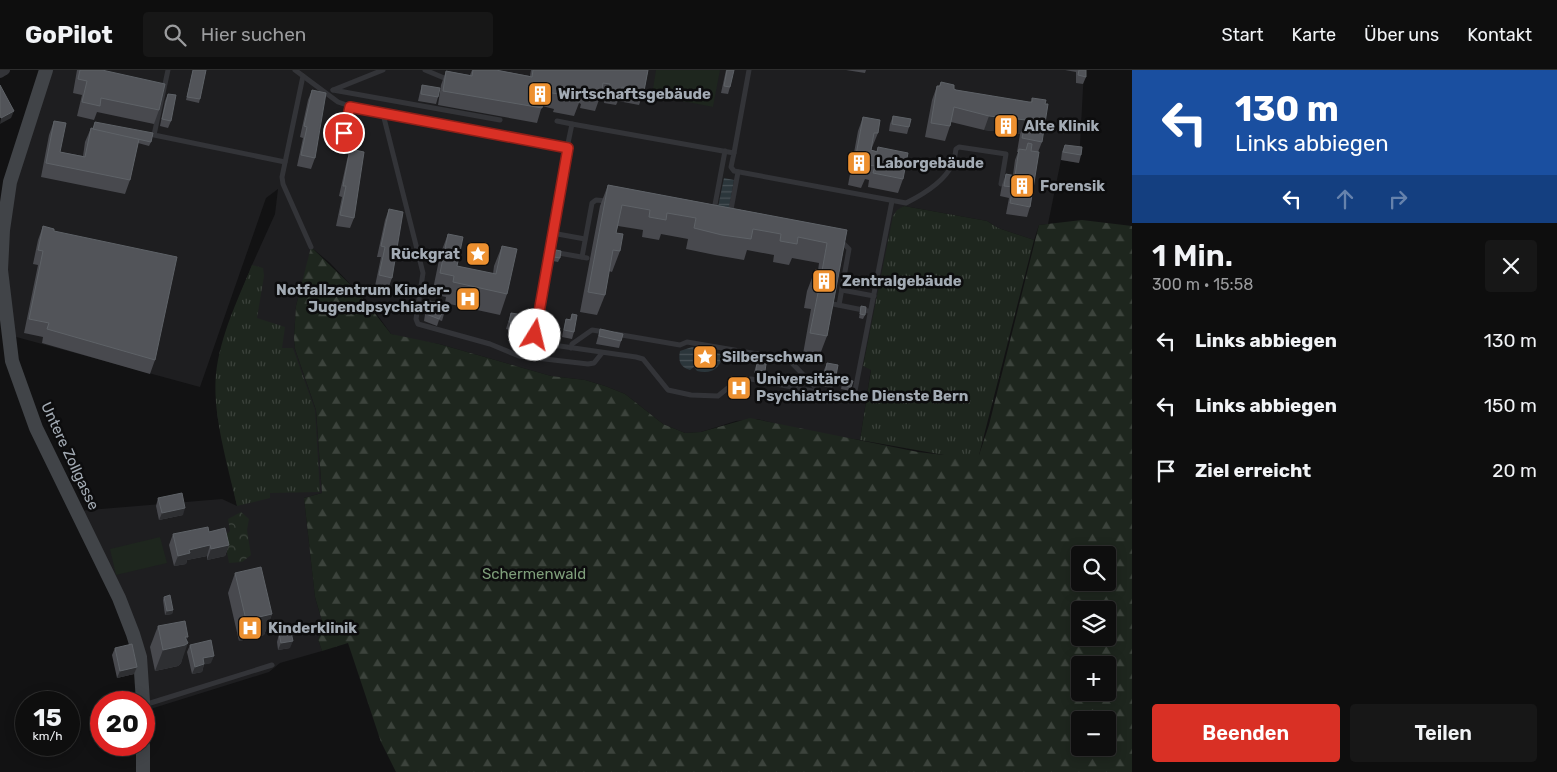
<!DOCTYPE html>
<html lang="de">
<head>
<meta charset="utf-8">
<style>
	:root { --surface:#0e0e0e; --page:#171717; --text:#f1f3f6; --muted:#9b9c9e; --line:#2e2e2e; --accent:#d93025 }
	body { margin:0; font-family:Rubik,sans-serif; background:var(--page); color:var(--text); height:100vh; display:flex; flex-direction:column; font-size:19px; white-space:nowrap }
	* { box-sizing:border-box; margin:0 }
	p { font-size:16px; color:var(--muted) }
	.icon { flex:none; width:28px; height:28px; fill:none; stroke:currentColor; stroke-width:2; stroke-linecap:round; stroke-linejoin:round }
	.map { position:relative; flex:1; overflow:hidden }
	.drawer { display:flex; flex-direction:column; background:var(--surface); width:425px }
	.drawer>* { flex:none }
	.guide { background:#1a4fa0; color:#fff; overflow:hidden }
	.fabs { position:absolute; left:1071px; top:476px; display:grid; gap:10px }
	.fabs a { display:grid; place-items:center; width:45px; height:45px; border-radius:5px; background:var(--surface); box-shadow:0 2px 12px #0003,0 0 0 1px var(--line); font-size:25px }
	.speed { position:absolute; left:15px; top:621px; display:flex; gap:10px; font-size:25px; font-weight:700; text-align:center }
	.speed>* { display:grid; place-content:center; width:65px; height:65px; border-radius:50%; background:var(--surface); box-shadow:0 2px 12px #0003,0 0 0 1px var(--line); line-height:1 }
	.speed small { font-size:12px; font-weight:400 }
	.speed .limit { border:8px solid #d22; background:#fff; color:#111 }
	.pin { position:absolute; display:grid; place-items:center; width:42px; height:42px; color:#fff; margin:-21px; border:2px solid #fff; border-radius:50%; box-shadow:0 1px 5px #0007 }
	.me { position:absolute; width:55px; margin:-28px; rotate:9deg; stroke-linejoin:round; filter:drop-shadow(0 0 4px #0008) }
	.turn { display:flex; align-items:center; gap:18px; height:105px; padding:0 20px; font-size:22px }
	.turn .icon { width:65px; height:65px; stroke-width:2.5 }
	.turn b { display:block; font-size:35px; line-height:42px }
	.lanes { display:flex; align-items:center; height:48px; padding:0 20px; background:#0003; justify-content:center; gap:25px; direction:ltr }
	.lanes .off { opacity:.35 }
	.round { display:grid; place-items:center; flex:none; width:52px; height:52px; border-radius:5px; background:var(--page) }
	.head { display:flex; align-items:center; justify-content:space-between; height:85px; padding:0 20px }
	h1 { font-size:30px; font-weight:600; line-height:38px }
	.button { display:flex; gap:10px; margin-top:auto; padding:10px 20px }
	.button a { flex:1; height:58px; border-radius:5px; background:var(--accent); color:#fff; font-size:20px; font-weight:600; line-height:58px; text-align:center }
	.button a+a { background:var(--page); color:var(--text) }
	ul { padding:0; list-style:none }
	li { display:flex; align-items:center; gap:15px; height:65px; padding:0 20px }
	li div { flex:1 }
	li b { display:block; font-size:19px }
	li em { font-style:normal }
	header { display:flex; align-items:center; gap:30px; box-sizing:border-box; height:70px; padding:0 25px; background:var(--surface); border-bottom:1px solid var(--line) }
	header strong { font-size:24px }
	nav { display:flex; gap:28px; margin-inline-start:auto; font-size:18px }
	.search { width:350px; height:45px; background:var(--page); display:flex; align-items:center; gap:12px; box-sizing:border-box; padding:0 18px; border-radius:5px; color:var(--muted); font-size:19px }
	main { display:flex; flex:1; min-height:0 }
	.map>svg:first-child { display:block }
	.built { fill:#1e1e20 }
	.grass { fill:url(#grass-tufts) }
	.forest { fill:url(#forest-firs); fill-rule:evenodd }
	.park { fill:url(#park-crowns) }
	.pitch { fill:#1e261e }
	.water { fill:url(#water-rules) }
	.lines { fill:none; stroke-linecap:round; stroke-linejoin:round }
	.lane { stroke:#333438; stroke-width:5 }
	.street { stroke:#333438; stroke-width:10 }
	.secondary { stroke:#414448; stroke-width:14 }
	.wall { fill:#48494e }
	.shaded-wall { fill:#2e2f32 }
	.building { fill:#525459; stroke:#5e6267 }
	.route-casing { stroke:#8d1f18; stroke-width:12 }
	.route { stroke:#d93025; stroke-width:9 }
	.labels { text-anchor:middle; stroke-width:5; stroke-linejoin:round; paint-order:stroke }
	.poi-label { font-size:15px; font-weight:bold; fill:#a3abb4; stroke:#0d0d0e; text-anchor:start }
	.street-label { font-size:15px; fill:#a3abb4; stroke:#0d0d0e }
	.park-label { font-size:15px; fill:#7e9e7a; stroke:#0d0d0e }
</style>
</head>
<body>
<header>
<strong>GoPilot</strong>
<div class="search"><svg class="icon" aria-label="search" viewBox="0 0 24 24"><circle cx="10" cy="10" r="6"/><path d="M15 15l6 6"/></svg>Hier suchen</div>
<nav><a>Start</a><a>Karte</a><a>Über uns</a><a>Kontakt</a></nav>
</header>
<main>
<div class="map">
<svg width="1132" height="702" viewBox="0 0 1132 702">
	<defs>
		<pattern id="grass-tufts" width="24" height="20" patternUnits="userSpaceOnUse" patternTransform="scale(1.25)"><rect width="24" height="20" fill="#1e261e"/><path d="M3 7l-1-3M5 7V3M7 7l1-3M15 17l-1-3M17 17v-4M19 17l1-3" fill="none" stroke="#3c433c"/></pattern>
		<pattern id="forest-firs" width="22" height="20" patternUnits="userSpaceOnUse" patternTransform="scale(1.25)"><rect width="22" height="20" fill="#1e261e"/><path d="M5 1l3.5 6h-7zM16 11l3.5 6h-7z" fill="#3c433c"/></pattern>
		<pattern id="park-crowns" width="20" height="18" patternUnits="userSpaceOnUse" patternTransform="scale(1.25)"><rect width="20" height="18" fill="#1e261e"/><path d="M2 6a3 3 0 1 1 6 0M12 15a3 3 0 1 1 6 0" fill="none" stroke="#3c433c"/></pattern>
		<pattern id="water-rules" width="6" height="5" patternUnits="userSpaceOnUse" patternTransform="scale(1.25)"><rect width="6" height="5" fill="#2b363b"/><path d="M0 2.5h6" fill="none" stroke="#475055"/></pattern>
	</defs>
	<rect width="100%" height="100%" fill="#121213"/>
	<!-- built -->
	<polygon class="built" points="47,0 1084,0 1079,93 1061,90 1048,154 1039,155 1034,170 998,158 987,151 904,136 895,143 863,296 871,299 860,370 819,364 757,349 736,351 701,362 685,363 663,354 625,324 605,316 585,310 551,306 439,274 402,268 391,264 371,236 330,193 312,178 296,236 294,268 295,279 316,340 322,423 304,428 315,527 324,558 318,569 322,581 280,593 269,602 144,641 141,597 77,441 222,429 237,436 217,345 216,304 229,252 252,195 275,144 278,119 266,128 200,317 9,265 3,160"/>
	<!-- grass -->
	<g class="grass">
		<polygon points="904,136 987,151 998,158 1034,170 979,385 944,385 860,370 871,300 863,296 893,146 897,140"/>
		<path d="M252 195 263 198 264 206 257 248 285 257 282 278H293L315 340 320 422 270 423V428L237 436C228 396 212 344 216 304 220 266 238 229 252 195Z"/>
	</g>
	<!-- forest -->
	<path class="forest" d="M1082 150 1132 156V702H396L381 672 348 573 322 581 318 569 324 558 315 527 304 428 322 423 316 340 295 279 294 268 296 236 311 177 358 222 391 264 439 274 551 306 585 310 605 316 625 324 663 354 685 363 701 362 750 348 918 382 944 385H979L989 355 1039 155ZM1080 485H1108V512H1080ZM1080 540H1108V568H1080ZM1080 595H1108V622H1080ZM1080 650H1108V678H1080Z"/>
	<!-- park -->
	<polygon class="park" points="241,442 249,449 247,460 251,485 242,492 229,493 224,467 230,461 228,449"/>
	<!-- pitch -->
	<g class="pitch">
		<polygon points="656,0 720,0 713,37 652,25"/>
		<polygon points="160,467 167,493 116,505 110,479"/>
	</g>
	<!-- water -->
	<g class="water">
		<polygon points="724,108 734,110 729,139 718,137"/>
		<path d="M692 277 721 284 723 287C718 300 711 304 697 301L694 297 690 300C680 297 678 291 680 281Z"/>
	</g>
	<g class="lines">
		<!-- lane -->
		<g class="lane">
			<polyline points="168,0 154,65 285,92"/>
			<path d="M295 0 338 32 361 40 567 78 572 54 734 83 731 97 734 101 906 133C922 125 944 112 952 95 955 90 955 84 956 79L959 77 1006 84 1001 114"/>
			<polyline points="425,0 449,10"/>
			<polyline points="303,6 282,107 283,114 311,177"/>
			<polyline points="333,20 500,50"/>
			<polyline points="333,20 383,0"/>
			<polyline points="383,44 423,203 416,249 418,254 490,274 519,286 588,294 594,293 602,283"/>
			<polyline points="557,51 572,54"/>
			<polyline points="344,63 350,37"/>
			<polyline points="567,78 535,262 536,269 546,274 636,287 643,289 668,320 691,325 718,326 734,313 751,309 848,328 854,326 892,131"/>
			<polyline points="734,83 749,0"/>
			<polyline points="714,140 725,81"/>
			<polyline points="730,145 738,102"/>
			<polyline points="552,163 585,169"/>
			<polyline points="839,173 844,174 849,179 839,235"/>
			<polyline points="553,182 587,188"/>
			<polyline points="582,187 592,133 596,130 607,131"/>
			<polyline points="842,220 874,226"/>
			<polyline points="833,234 868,241"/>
			<polyline points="616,264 680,275 687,272 788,289 817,319 817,322"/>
			<polyline points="571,278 572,274 592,260 605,262"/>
			<polyline points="144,635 272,595"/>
		</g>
		<!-- street -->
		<polyline class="street" points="0,3 5,0"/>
		<!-- secondary -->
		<g class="secondary">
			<polyline points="46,0 10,112 3,160 1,200 12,291 36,358 119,528 133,564 140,587 143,632"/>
			<polyline points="143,702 143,675"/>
		</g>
	</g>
	<!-- wall -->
	<g class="wall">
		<polygon points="77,0 102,0 159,40 154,54 97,42 94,50 77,46 82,25 73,23"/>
		<polygon points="193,0 206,0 199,33 186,30"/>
		<polygon points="472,0 496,0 530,6 531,0 648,0 644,21 639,35 618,31 616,35 604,33 605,28 600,27 595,41 580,38 581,34 579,33 574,46 553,42 554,39 542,36 537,53 438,35 441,15 446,1 470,5"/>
		<polygon points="726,0 727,0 730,17 728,24 721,23"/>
		<polygon points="846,0 866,0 865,3"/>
		<polygon points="1065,0 1086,0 1086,7 1083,14 1076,13 1076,2"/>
		<polygon points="941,12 956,20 1029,32 1031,32 1032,28 1042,72 1038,82 1030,137 1027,147 1006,144 1009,128 1000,126 1002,115 1006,104 1013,105 1015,90 1018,82 1017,82 1020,64 984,60 951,52 950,56 945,71 925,67 932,30 937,16 939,16"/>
		<polygon points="422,15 438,27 436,34 418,31 420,22"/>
		<polygon points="312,20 315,88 311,99 297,96 303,68 300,67 308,30"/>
		<polygon points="168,24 171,51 168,58 160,56 165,31"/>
		<polygon points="893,46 909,57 907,64 889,61 890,54"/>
		<polygon points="863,47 878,63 871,80 877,81 878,77 903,109 898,123 868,117 869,110 865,109 861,118 848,115 858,61"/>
		<polygon points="54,51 60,82 83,86 85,72 91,58 93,59 95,52 151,72 149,76 138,73 130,110 125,124 41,107 49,65"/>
		<polygon points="1065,75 1081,85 1079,93 1061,90 1062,82"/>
		<polygon points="350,79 354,148 350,158 336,156 342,127 339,126 347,90"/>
		<polygon points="608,115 847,160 827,266 819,287 803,284 811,239 804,238 807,221 815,200 818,201 819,193 792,188 789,195 773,192 774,185 747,180 744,190 715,185 686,179 688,169 661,164 659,170 642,167 643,160 618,156 616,163 620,181 612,202 609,201 605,225 597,245 580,242 600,136"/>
		<polygon points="389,139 392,208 388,219 375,216 381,187 377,187 385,150"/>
		<polygon points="43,156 54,161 155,290 150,304 42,273 43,267 24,263 38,195 33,194 38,170"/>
		<polygon points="448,164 457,196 493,204 494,196 502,176 507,224 500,245 445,233 446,227 432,224 440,185"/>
		<polygon points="556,180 560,188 558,192 553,191"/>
		<polygon points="429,231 444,244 442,251 439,250 437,256 424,251 426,238"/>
		<polygon points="861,236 865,245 863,249 859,248"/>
		<polygon points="511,243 522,255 519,262 506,259"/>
		<polygon points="572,244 574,262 572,269 562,267 564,256 566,249 570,249"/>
		<polygon points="542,253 550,261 549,265 540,263"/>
		<polygon points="600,259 621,271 619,278 596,274"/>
		<polygon points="757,292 765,301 764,305 754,303"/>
		<polygon points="827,293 835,311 832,318 822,316 824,300"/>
		<polygon points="843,309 851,317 850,321 841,319"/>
		<polygon points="158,428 183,445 159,450 156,436"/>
		<polygon points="209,462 229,475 225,486 207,490 207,486 187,490 186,494 174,496 169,475 173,464"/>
		<polygon points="235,503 272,544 264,565 239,571 228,523"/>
		<polygon points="164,527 173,540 172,544 165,545 163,530"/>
		<polygon points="158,556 187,570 181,593 178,596 155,601 150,577"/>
		<polygon points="279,564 290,578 278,580 277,572"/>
		<polygon points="190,575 211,593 204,594 202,602 192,604 187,582"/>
		<polygon points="115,578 137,597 134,604 117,608 112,585"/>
	</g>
	<!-- shaded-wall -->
	<g class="shaded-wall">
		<polygon points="14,41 11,48 0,54 1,48"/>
		<polygon points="989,46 1026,50 1020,64 984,60"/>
		<polygon points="185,438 183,445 159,450 162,443"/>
		<polygon points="210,475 207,486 187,490 186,494 174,496 178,486 189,480"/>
		<polygon points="229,475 225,486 207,490 211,479"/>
		<polygon points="173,540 172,544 165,545 167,541"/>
		<polygon points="272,544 264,565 239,571 246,550"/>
		<polygon points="185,567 188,567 185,575 188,573 181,593 178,596 155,601 163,580"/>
		<polygon points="293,571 290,578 278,580 281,573"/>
		<polygon points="214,586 211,593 203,595 204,594 202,602 192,604 195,597 203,588"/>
		<polygon points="137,597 134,604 117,608 120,601"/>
	</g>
	<!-- building -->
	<g class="building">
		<polygon points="80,0 102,0 165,14 159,40 101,28 100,36 82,32 87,11 78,9"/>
		<polygon points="193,0 206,0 200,29 187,27"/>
		<polygon points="473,0 496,0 532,7 533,0 648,0 644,21 622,17 621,21 609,19 610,14 603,13 601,27 585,24 586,20 581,19 579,32 558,28 559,24 545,22 542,38 443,21 446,1 472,6"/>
		<polygon points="727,0 734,0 730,17 724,16"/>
		<polygon points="1079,0 1086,0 1086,7 1078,5"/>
		<polygon points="941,12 954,15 954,19 956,20 1029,32 1032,32 1032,28 1046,30 1045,34 1048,34 1042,72 1022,68 1026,50 989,46 954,37 950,56 931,53 937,16 940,16"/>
		<polygon points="0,15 14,41 1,48 0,46"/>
		<polygon points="422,15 440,18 438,27 421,24"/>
		<polygon points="312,20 326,23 315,88 301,85 307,57 304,56"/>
		<polygon points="168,24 176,25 171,51 162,49"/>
		<polygon points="893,46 911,49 909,57 892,54"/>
		<polygon points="863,47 880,50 878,63 874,63 871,80 877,82 878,77 908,83 903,109 873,103 875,96 868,95 866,104 853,101"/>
		<polygon points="54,51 66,53 60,82 85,87 91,58 139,69 130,110 46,93"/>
		<polygon points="95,52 153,63 151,72 93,59"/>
		<polygon points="1028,73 1032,74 1031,81 1039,82 1030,137 1010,133 1013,117 1004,116 1006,104 1015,106 1019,79 1026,80"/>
		<polygon points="1065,75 1082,77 1081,85 1063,82"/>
		<polygon points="350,79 364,82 354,148 340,145 346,116 343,116"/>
		<polygon points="608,115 847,160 827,266 810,263 819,218 812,217 815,200 822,201 827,173 798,167 797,174 780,171 781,164 753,159 751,169 722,165 694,158 696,148 667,143 666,150 649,147 650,140 622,135 616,163 623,164 620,181 613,180 605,225 588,222"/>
		<polygon points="389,139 403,142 392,208 379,205 385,177 381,176"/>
		<polygon points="43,156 54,159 54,161 177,187 155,290 47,259 49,253 29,249 43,181 38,180"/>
		<polygon points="448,164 463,167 457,196 496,204 502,176 517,179 507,224 453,212 454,206 440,203"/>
		<polygon points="556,180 561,181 560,188 554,187"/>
		<polygon points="429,231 446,234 444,244 442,243 439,249 426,244"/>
		<polygon points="861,236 866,237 865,245 860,244"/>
		<polygon points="511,243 524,245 522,255 509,252"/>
		<polygon points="572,244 577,245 574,262 564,260 566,249 571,250"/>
		<polygon points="542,253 552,255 550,261 541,260"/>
		<polygon points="600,259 623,264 621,271 599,266"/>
		<polygon points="757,292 766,294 765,301 756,300"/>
		<polygon points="827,293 838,295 835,311 824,309"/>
		<polygon points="843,309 853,311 851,317 842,316"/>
		<polygon points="182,423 185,438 162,443 158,428"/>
		<polygon points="208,457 209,462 225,458 229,475 211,479 210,475 189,480 190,483 178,486 173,464"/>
		<polygon points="261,497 272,544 246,550 235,503"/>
		<polygon points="170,525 173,540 167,541 164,527"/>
		<polygon points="185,551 188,567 185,567 188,573 185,575 163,580 158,556"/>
		<polygon points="291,562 293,571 281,573 279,564"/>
		<polygon points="211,570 214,586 203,588 204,594 195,597 190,575"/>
		<polygon points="132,574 137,597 120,601 115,578"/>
	</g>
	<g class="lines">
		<defs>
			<polyline id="route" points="344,63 350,37 568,78 535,265"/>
		</defs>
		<!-- route casing -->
		<use href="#route" class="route-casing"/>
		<!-- route -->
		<use href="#route" class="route"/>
	</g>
	<!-- icons -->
	<defs>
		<symbol id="building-square" viewBox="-11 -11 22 22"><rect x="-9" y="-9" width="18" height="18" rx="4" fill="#ed9030" stroke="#0d0d0e"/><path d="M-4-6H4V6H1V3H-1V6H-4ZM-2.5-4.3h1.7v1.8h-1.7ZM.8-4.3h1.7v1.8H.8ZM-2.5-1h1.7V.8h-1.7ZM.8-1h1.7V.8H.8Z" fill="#fff"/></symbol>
		<symbol id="sight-square" viewBox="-11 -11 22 22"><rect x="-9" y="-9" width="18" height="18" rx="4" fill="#ed9030" stroke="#0d0d0e"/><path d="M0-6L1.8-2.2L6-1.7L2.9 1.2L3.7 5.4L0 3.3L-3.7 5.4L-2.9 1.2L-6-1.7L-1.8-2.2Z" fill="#fff"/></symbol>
		<symbol id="hospital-square" viewBox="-11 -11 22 22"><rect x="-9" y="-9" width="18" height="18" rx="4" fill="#ed9030" stroke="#0d0d0e"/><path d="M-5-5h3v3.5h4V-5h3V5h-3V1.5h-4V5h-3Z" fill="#fff"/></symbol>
	</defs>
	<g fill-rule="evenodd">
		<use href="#building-square" x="526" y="10" width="28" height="28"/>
		<use href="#building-square" x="992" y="42" width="28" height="28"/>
		<use href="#building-square" x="845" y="79" width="28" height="28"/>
		<use href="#building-square" x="1008" y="102" width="28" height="28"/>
		<use href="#sight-square" x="464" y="170" width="28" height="28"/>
		<use href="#building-square" x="810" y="197" width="28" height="28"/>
		<use href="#hospital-square" x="454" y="215" width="28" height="28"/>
		<use href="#sight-square" x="691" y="273" width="28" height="28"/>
		<use href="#hospital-square" x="725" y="304" width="28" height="28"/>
		<use href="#hospital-square" x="236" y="544" width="28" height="28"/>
	</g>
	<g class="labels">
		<!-- poi labels -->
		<g class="poi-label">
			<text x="558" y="29">Wirtschaftsgebäude</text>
			<text x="1024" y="61">Alte Klinik</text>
			<text x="876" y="98">Laborgebäude</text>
			<text x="1040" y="121">Forensik</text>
			<text x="460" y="189" text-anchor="end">Rückgrat</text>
			<text x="842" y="216">Zentralgebäude</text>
			<text x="450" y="225" text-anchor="end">Notfallzentrum Kinder-<tspan x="450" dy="17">Jugendpsychiatrie</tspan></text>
			<text x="722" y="292">Silberschwan</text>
			<text x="756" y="314">Universitäre<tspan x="756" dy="17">Psychiatrische Dienste Bern</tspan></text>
			<text x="268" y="563">Kinderklinik</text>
		</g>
		<!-- street labels -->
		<g class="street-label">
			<text transform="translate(70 386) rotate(65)" y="5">Untere Zollgasse</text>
		</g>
		<!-- park labels -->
		<g class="park-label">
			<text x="534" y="509">Schermenwald</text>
		</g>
	</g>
</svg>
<div class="fabs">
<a><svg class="icon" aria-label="search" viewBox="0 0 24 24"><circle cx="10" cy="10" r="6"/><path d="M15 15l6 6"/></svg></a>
<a><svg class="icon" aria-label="layers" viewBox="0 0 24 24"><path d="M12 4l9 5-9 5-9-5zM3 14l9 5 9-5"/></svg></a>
<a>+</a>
<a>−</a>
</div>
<div class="speed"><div>15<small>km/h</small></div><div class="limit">20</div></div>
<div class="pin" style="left:344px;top:63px;background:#d93025"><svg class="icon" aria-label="arrive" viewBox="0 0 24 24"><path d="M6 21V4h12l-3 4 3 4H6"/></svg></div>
<svg class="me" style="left:535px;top:265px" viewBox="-20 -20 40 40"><circle r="19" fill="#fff"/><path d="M0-13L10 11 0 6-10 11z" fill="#d93025"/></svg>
</div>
<section class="drawer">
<div class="guide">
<div class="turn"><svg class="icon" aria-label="left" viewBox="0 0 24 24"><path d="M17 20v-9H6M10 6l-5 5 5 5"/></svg><div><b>130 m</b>Links abbiegen</div></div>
<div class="lanes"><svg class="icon" aria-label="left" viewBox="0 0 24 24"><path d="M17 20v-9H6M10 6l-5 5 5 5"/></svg><svg class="icon off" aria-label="ahead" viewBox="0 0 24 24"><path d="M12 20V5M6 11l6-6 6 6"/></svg><svg class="icon off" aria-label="right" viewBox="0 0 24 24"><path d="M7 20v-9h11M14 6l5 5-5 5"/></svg></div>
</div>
<div class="head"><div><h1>1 Min.</h1><p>300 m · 15:58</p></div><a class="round"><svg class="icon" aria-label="close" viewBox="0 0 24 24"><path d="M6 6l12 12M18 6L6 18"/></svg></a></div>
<ul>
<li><svg class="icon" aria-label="left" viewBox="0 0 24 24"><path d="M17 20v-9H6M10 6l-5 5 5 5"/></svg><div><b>Links abbiegen</b></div><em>130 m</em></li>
<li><svg class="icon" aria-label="left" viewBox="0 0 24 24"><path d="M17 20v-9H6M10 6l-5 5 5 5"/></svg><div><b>Links abbiegen</b></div><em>150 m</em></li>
<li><svg class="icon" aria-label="arrive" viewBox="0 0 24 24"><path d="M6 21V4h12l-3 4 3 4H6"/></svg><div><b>Ziel erreicht</b></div><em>20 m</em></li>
</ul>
<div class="button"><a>Beenden</a><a>Teilen</a></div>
</section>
</main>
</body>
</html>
